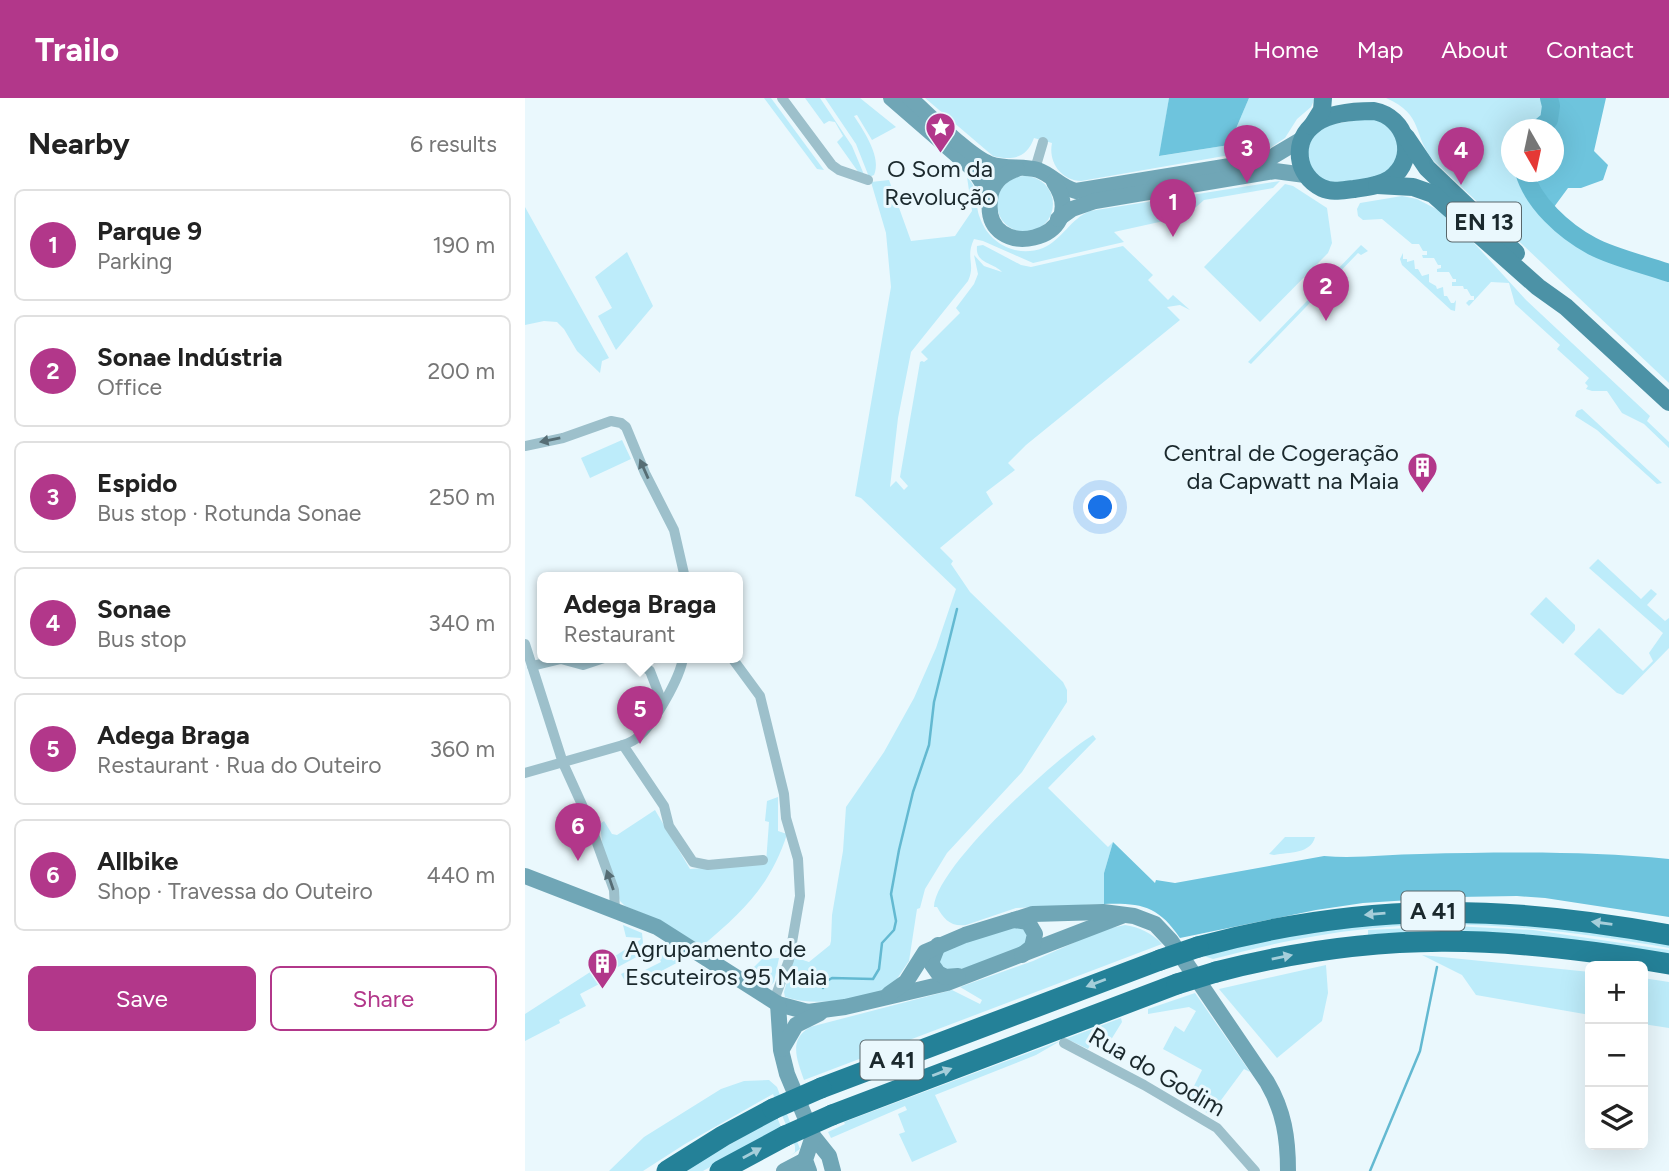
<!DOCTYPE html>
<meta charset="utf-8">
<style>
body{margin:0;font-family:Figtree,sans-serif;background:#f2f2f2;color:#222}
.controls{position:absolute;right:21px;bottom:21px;display:grid;overflow:hidden;border-radius:10px;box-shadow:0 7px 28px #0002}
.controls button{width:63px;height:63px;display:grid;place-items:center;padding:0;border:0;border-bottom:2px solid #e0e0e0;background:#fff;color:#222;font:35px sans-serif}
.compass{position:absolute;left:976px;top:21px;width:63px;height:63px;border-radius:50%;background:#fff;box-shadow:0 7px 28px #0002;rotate:171deg}
.you{position:absolute;left:576px;top:410px;width:24px;height:24px;margin:-18px;border:5px solid #fff;border-radius:50%;background:#1a73e8;box-shadow:0 0 0 10px #1a73e833}
.badge{display:grid;place-items:center;width:46px;height:46px;border-radius:50%;background:#b2378a;color:#fff;font-size:23px;font-weight:700}
.pin{position:absolute;translate:-50% -58px;filter:drop-shadow(0 2px 4px #0008)}
.pin::after{content:'';position:absolute;top:37px;width:24px;height:21px;background:inherit;clip-path:polygon(0 0,100% 0,50% 100%)}
.popup{position:absolute;left:12px;top:474px;width:206px;height:91px;box-sizing:border-box;display:grid;place-content:center;border-radius:10px;background:#fff;filter:drop-shadow(0 2px 5px #0005);font-size:23px;white-space:nowrap;color:#767676}
.popup b{font-size:26px;color:#222}
.popup::after{content:'';position:absolute;left:50%;top:100%;margin-left:-14px;border:14px solid transparent;border-top-color:#fff}
.list{margin:0;padding:0;list-style:none}
h2{display:flex;justify-content:space-between;align-items:center;height:91px;margin:0;padding:0 28px;font-size:30px}
h2 small{font-size:23px;font-weight:400;color:#767676}
.list li{display:grid;grid-template-columns:46px 1fr auto;gap:21px;align-items:center;box-sizing:border-box;height:112px;margin:0 14px 14px;padding:0 14px;border:2px solid #e0e0e0;border-radius:10px}
.list b{display:block;font-size:26px;white-space:nowrap}
.list p{margin:0;font-size:23px;white-space:nowrap;color:#767676}
.list em{font-size:23px;font-style:normal;color:#767676}
.actions{display:flex;gap:14px;padding:21px 28px}
.actions a{flex:1;padding:16px 0;border:2px solid #b2378a;border-radius:10px;text-align:center;font-size:24px;color:#b2378a}
.actions .main{background:#b2378a;color:#fff}
.icon{flex:none;width:38px;height:38px;fill:none;stroke:currentColor;stroke-width:2;stroke-linecap:round;stroke-linejoin:round}
.map{position:relative;flex:none;width:1144px;height:1073px;overflow:hidden}
header{display:flex;align-items:center;gap:42px;box-sizing:border-box;height:98px;padding:0 35px;background:#b2378a;color:#fff}
header strong{font-size:33px}
nav{display:flex;gap:38px;margin-inline-start:auto;font-size:24px}
main{display:flex}
aside{flex:1;background:#fff}
.map>svg:first-child{display:block}
.green{fill:#bdecfa}
.forest{fill:#6ec4dd}
.lines{fill:none;stroke-linecap:round;stroke-linejoin:round}
.stream{stroke:#63b9d1;stroke-width:2.5}
.river{stroke:#63b9d1;stroke-width:18}
.street{stroke:#9dc0cb;stroke-width:10}
.secondary{stroke:#70a6b6;stroke-width:16}
.primary{stroke:#4c92a6;stroke-width:18}
.highway{stroke:#248198;stroke-width:21}
.highway-bridge{stroke:#248198;stroke-width:21}
.oneway{fill:#566d74}
.oneway2{fill:#a5ceda}
.labels{text-anchor:middle;stroke-width:6;stroke-linejoin:round;paint-order:stroke}
.shield{fill:#eaf8fd;stroke:#59676b;stroke-width:2}
.shield-label{font-size:23px;font-weight:bold;fill:#1b292d}
.poi-label{font-size:24px;fill:#1b292d;stroke:#eaf8fd}
.street-label{font-size:24px;fill:#1b292d;stroke:#eaf8fd}
</style>
<header>
<strong>Trailo</strong>
<nav><a>Home</a><a>Map</a><a>About</a><a>Contact</a></nav>
</header>
<main>
<aside>
<h2>Nearby<small>6 results</small></h2>
<ul class="list">
<li><span class="badge">1</span><div><b>Parque 9</b><p>Parking</p></div><em>190 m</em></li>
<li><span class="badge">2</span><div><b>Sonae Indústria</b><p>Office</p></div><em>200 m</em></li>
<li><span class="badge">3</span><div><b>Espido</b><p>Bus stop · Rotunda Sonae</p></div><em>250 m</em></li>
<li><span class="badge">4</span><div><b>Sonae</b><p>Bus stop</p></div><em>340 m</em></li>
<li><span class="badge">5</span><div><b>Adega Braga</b><p>Restaurant · Rua do Outeiro</p></div><em>360 m</em></li>
<li><span class="badge">6</span><div><b>Allbike</b><p>Shop · Travessa do Outeiro</p></div><em>440 m</em></li>
</ul>
<div class="actions"><a class="main">Save</a><a>Share</a></div>
</aside>
<div class="map">
<svg width="1144" height="1073" viewBox="0 0 1144 1073">
<rect width="100%" height="100%" fill="#eaf8fd"/>
<g class="green">
<path d="M239 0H246L299 72 292 71Z"/>
<path d="M280 0H295L327 48 340 79 334 75 312 44 318 38 310 24 304 23 299 26Z"/>
<path d="M300 0H335L371 29 347 42 332 17 329 18C339 33 357 60 349 77L344 79 331 46Z"/>
<path d="M400 0H644L635 58 704 47 724 0H790L786 9 772 21 760 40 745 50 556 83C536 82 523 64 527 45L509 40C502 60 487 63 468 58Z"/>
<path d="M861 0H1019L1021 22 1008 31 986 32V74H996L1005 101 1070 155 1144 181V285L909 63C887 38 900 17 861 0Z"/>
<path d="M844 20H850L866 29 875 51 868 69 854 79 805 86 790 78 781 58 788 37 804 27Z"/>
<circle cx="500" cy="106" r="28"/>
<path d="M442 79C455 92 449 105 455 120 464 146 492 160 518 150 538 141 545 121 565 113L755 83 748 90 679 102 670 110 648 121 589 134 599 144 508 165 458 143 449 141C440 160 451 166 443 183L386 254 373 320 365 389 371 383 379 392 383 388 375 379 395 264 397 263 399 264 403 261 396 254 435 215 431 210 449 186 453 176 449 157 459 168 477 174C468 164 450 166 452 148L458 147 496 167 506 169 598 148 628 177 623 182 643 202 648 197 665 212 655 207 642 209 655 222 501 347 483 365 490 372 461 394 468 406 415 450 428 463 426 466 445 494 538 584 542 592V604L497 674 422 755 400 791 395 810 392 811 384 863 365 891C331 900 295 910 260 899L259 894 269 859 284 864 305 847 306 843 307 817 318 753 321 709 359 654 389 600 411 550 431 491 336 400 330 398 366 189 361 135 346 84 364 82 386 143 430 138 447 113Z"/>
<path d="M760 86 768 88 802 110 807 145 803 155 735 224 679 169Z"/>
<path d="M877 98 892 101 915 113 949 145 1001 202 1125 318 1122 323 1144 344V350L1119 326 1097 315 1082 293H1067L1061 291 1063 288 1060 285 1064 280 1032 251 1035 247 990 206 984 185 966 184 944 208 941 205 944 202H949V198H946L942 191H939L938 188H927V184H931V181H928L924 174H912V171L916 170V167H913L909 160H898L897 157H902V153H898L894 146H887L857 121 838 122 833 118 832 111 835 105Z"/>
<path d="M0 109 84 260 77 263 75 275 52 253 39 231 32 224 19 223 0 227Z"/>
<path d="M836 147 843 153 836 157 833 155 726 266 723 264Z"/>
<path d="M102 154 128 208 91 252 73 218 87 210 70 179Z"/>
<path d="M878 155V161H882V164L889 162 890 171H893L897 178 904 176V184L911 188 912 191 918 189 919 198H922L926 205H929L931 202 930 213 926 212 877 167 875 161Z"/>
<path d="M1057 311 1137 385 1132 386 1072 332 1050 318 1052 313Z"/>
<path d="M97 342 106 361 65 380 56 360Z"/>
<path d="M1073 461 1116 501 1126 491 1132 496 1122 507 1140 523 1144 520V550L1098 597 1092 595 1049 556 1074 530 1118 573 1128 563 1124 555 1138 535 1064 470Z"/>
<path d="M1021 499 1050 527V532L1038 546 1005 516Z"/>
<path d="M568 637 571 641 523 690 583 749 588 744 579 775V806L491 810 441 827C425 829 419 821 412 809H409C410 769 533 658 568 637Z"/>
<path d="M253 699V733L262 736C246 787 217 815 177 848L131 821 100 808 95 803 78 753 75 726 79 723 87 736 92 737 130 712 165 771 241 765 244 724 240 723 242 703Z"/>
<path d="M760 739H790C786 756 764 754 749 757L744 756Z"/>
<path d="M888 823 1002 825 1144 846V850C1044 833 943 819 841 831 784 837 739 848 688 861L679 858C747 837 818 830 888 823Z"/>
<path d="M493 826 502 832 503 846 433 875 422 874 414 864 417 853Z"/>
<path d="M98 827 117 835 119 855 80 876V883L55 896 61 908 34 922 35 925 0 943V916L115 842 116 840 101 839Z"/>
<path d="M600 827C614 829 627 835 637 846L279 982C272 961 263 942 285 929L427 892 455 906 457 902 435 889 508 863 577 832Z"/>
<path d="M929 828 1008 832 1144 852V857C1044 841 945 826 843 837V832Z"/>
<path d="M146 851 152 854 145 858 148 863 161 856 165 858 104 890 96 876 102 873 106 879 136 864 133 857Z"/>
<path d="M897 857 1065 874V917L951 897 937 877Z"/>
<path d="M254 860 249 884 246 887 241 888 233 881 232 882 222 876 237 861Z"/>
<path d="M801 867 803 895 797 923 752 960 694 891Z"/>
<path d="M1118 880 1144 884V930L1118 926Z"/>
<path d="M670 895 725 974 719 971 685 1017 662 1002 677 972 638 951 650 928 659 934 671 913 664 909 623 916V911Z"/>
<path d="M596 920 597 924 584 945 570 938 563 951 546 943 537 942 511 957 410 997 432 1044 387 1064 374 1036 380 1034 373 1016 382 1012 380 1008 306 1040 303 1034 320 1026 319 1024Z"/>
<path d="M244 982 252 989 275 1051 265 1058 270 1054V1048L248 996 160 1046 118 1073H84L119 1039 196 991 219 983Z"/>
<path d="M252 1019 256 1029 178 1073H159Z"/>
</g>
<g class="forest">
<path d="M644 0H724L704 47 634 58Z"/>
<path d="M1028 0H1081L1069 53 1083 67 1078 82 1056 90H1043L1029 109C1016 97 1010 91 1014 74H1028V32L1023 31 1032 8Z"/>
<path d="M588 744 630 785 631 782 650 785 799 758C832 761 863 756 896 756 979 754 1062 753 1144 761V819L1020 800 992 798 932 799 838 805 791 812 655 840C633 808 617 805 579 806V775Z"/>
</g>
<g class="lines">
<g class="stream">
<path d="M298 890 302 883 307 880 348 881 354 871 357 845 369 832 371 823 366 796 374 752 388 694 404 647 409 604 432 511"/>
<path d="M845 1073 895 953 912 869"/>
</g>
<g class="river">
<path d="M1012 32 1024 22 1026 8 1024 0"/>
<path d="M999 74C1008 105 1039 133 1067 148 1087 159 1121 167 1144 175"/>
</g>
<g class="street">
<path d="M257 0 307 67 314 72 343 82"/>
<path d="M510 71 518 44"/>
<path d="M0 348 38 340 86 323 96 325 101 329 120 375 149 432 160 480"/>
<path d="M0 546 38 665 63 720 89 792 90 812"/>
<path d="M109 560 125 573 137 604"/>
<path d="M207 560 235 598 259 696 261 720 273 761 275 798 264 862 251 897 253 906"/>
<path d="M7 568 36 561 58 567 79 560"/>
<path d="M98 647 139 708 144 728 168 764 183 767 238 762"/>
<path d="M0 675 98 647C104 645 109 643 113 639 129 626 155 580 158 560"/>
<path d="M539 945 619 987 692 1030 730 1073"/>
</g>
<g class="secondary">
<path d="M366 0 449 72 465 97"/>
<path d="M385 0C403 16 445 59 465 66 482 72 498 67 513 72 527 77 535 89 551 93L742 62 777 41"/>
<path d="M492 71C477 76 466 86 465 102 457 167 569 143 529 84"/>
<path d="M533 121 547 111 570 103 750 73 780 77"/>
<path d="M0 778 132 829 253 906 283 914 320 909 422 885 599 817"/>
<path d="M489 822 503 824 510 836 507 849 497 857"/>
<path d="M413 847 406 865 413 875 420 879 433 878"/>
<path d="M364 896 381 884 400 854 440 837 508 816 578 814 609 818 630 826 646 843 742 984C759 1013 763 1040 763 1073"/>
<path d="M253 906 256 952 262 976 288 1038 304 1058 308 1073"/>
<path d="M257 951 271 927 295 915"/>
<path d="M259 1073 280 1062"/>
<path d="M284 1073 280 1062 288 1038"/>
</g>
<g class="primary">
<path d="M849 13C881 19 894 60 865 81 854 88 841 89 829 91 818 92 808 95 797 90 771 78 766 42 791 25 805 15 832 13 849 13Z"/>
<path d="M787 28 797 12 798 0"/>
<path d="M881 39 902 70 991 155"/>
<path d="M852 87 888 89 908 96 1013 189 1041 209 1144 304"/>
</g>
<g class="highway">
<path d="M673 849C838 804 977 806 1144 837"/>
<path d="M691 874C853 832 980 837 1144 866"/>
<path d="M296 990 635 862"/>
<path d="M307 1017 652 886"/>
<path d="M142 1073 198 1038 248 1011"/>
<path d="M195 1073 260 1038"/>
</g>
<g class="highway-bridge">
<path d="M635 862 673 849"/>
<path d="M652 886 691 874"/>
<path d="M248 1011 296 990"/>
<path d="M260 1038 307 1017"/>
</g>
</g>
<defs><path id="oneway-solid" d="M-6-.8H1V-3.2L6.5 0L1 3.2V.8H-6Z" transform="scale(1.75)"/></defs>
<g class="oneway">
<use href="#oneway-solid" transform="translate(25 342) rotate(169)"/>
<use href="#oneway-solid" transform="translate(119 371) rotate(-114)"/>
<use href="#oneway-solid" transform="translate(85 782) rotate(-109)"/>
</g>
<g class="oneway2">
<use href="#oneway-solid" transform="translate(850 816) rotate(175)"/>
<use href="#oneway-solid" transform="translate(1077 825) rotate(-172)"/>
<use href="#oneway-solid" transform="translate(757 859) rotate(-11)"/>
<use href="#oneway-solid" transform="translate(571 885) rotate(159)"/>
<use href="#oneway-solid" transform="translate(417 974) rotate(-21)"/>
<use href="#oneway-solid" transform="translate(227 1055) rotate(-29)"/>
</g>
<defs>
<symbol id="sight-pin" viewBox="-11 -11 22 30"><path d="M0 17L-7.5 6A9.5 9.5 0 1 1 7.5 6Z" fill="#b2378a" stroke="#eaf8fd"/><path d="M0-6L1.8-2.2L6-1.7L2.9 1.2L3.7 5.4L0 3.3L-3.7 5.4L-2.9 1.2L-6-1.7L-1.8-2.2Z" fill="#fff"/></symbol>
<symbol id="building-pin" viewBox="-11 -11 22 30"><path d="M0 17L-7.5 6A9.5 9.5 0 1 1 7.5 6Z" fill="#b2378a" stroke="#eaf8fd"/><path d="M-4-6H4V6H1V3H-1V6H-4ZM-2.5-4.3h1.7v1.8h-1.7ZM.8-4.3h1.7v1.8H.8ZM-2.5-1h1.7V.8h-1.7ZM.8-1h1.7V.8H.8Z" fill="#fff"/></symbol>
</defs>
<g fill-rule="evenodd">
<use href="#sight-pin" x="398" y="12" width="35" height="47"/>
<use href="#building-pin" x="880" y="352" width="35" height="47"/>
<use href="#building-pin" x="60" y="848" width="35" height="47"/>
</g>
<g class="labels">
<g class="shield">
<rect x="922" y="104.5" width="74" height="39" rx="5"/>
<rect x="876.5" y="793.5" width="63" height="39" rx="5"/>
<rect x="335.5" y="942.5" width="63" height="39" rx="5"/>
</g>
<g class="shield-label">
<text x="959" y="132">EN 13</text>
<text x="908" y="821">A 41</text>
<text x="367" y="970">A 41</text>
</g>
<g class="poi-label">
<text x="415" y="79">O Som da<tspan x="415" dy="28">Revolução</tspan></text>
<text x="874" y="363" text-anchor="end">Central de Cogeração<tspan x="874" dy="28">da Capwatt na Maia</tspan></text>
<text x="100" y="859" text-anchor="start">Agrupamento de<tspan x="100" dy="28">Escuteiros 95 Maia</tspan></text>
</g>
<g class="street-label">
<text transform="translate(632 974) rotate(30)" y="8">Rua do Godim</text>
</g>
</g>
</svg>
<div class="controls">
<button>+</button>
<button>−</button>
<button><svg class="icon" aria-label="layers" viewBox="0 0 24 24"><path d="M12 4l9 5-9 5-9-5zM3 14l9 5 9-5"/></svg></button>
</div>
<svg class="compass" viewBox="-18 -18 36 36"><path d="M0-13l5 13h-10z" fill="#e53935"/><path d="M0 13l5-13h-10z" fill="#767676"/></svg>
<div class="you"></div>
<div class="pin badge" style="left:648px;top:139px">1</div>
<div class="pin badge" style="left:801px;top:223px">2</div>
<div class="pin badge" style="left:722px;top:85px">3</div>
<div class="pin badge" style="left:936px;top:87px">4</div>
<div class="pin badge" style="left:115px;top:646px">5</div>
<div class="popup"><b>Adega Braga</b>Restaurant</div>
<div class="pin badge" style="left:53px;top:763px">6</div>
</div>
</main>
